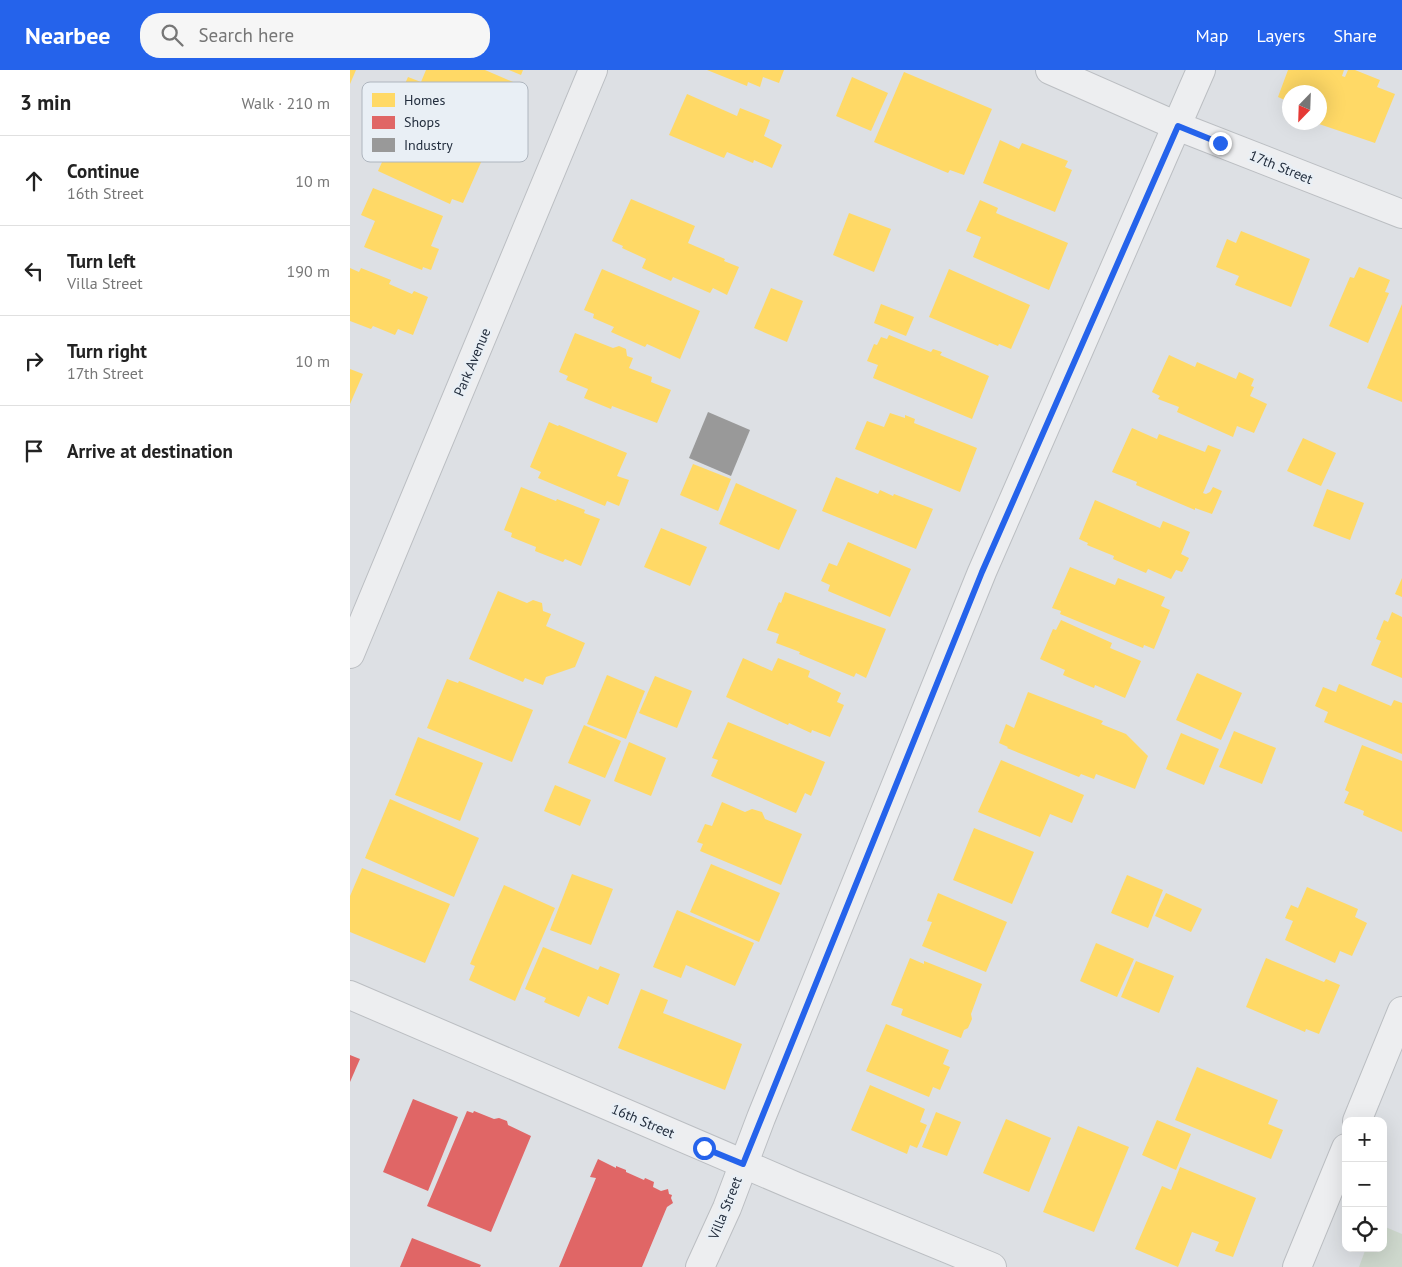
<!DOCTYPE html>
<meta charset="utf-8">
<style>
body{margin:0;font-family:"PT Sans",sans-serif;background:#f6f6f6;color:#222}
.controls{position:absolute;right:15px;bottom:15px;display:grid;overflow:hidden;border-radius:10px;box-shadow:0 5px 20px #0002}
.controls button{width:45px;height:45px;display:grid;place-items:center;padding:0;border:0;border-bottom:1px solid #e0e0e0;background:#fff;color:#222;font:25px sans-serif}
.compass{position:absolute;left:932px;top:15px;width:45px;height:45px;border-radius:50%;background:#fff;box-shadow:0 5px 20px #0002;rotate:203deg}
.stop{position:absolute;width:15px;height:15px;margin:-11px;border:4px solid #2563eb;border-radius:50%;background:#fff}
.stop.end{background:#2563eb;border-color:#fff;box-shadow:0 1px 5px #0008}
.list{margin:0;padding:0;list-style:none}
h2{display:flex;justify-content:space-between;align-items:center;height:65px;margin:0;padding:0 20px;font-size:21px}
h2 small{font-size:16px;font-weight:400;color:#767676}
.list li{display:grid;grid-template-columns:32px 1fr auto;gap:15px;align-items:center;box-sizing:border-box;height:90px;padding:0 20px;border-top:1px solid #e0e0e0}
.list b{display:block;font-size:19px;white-space:nowrap}
.list p{margin:0;font-size:16px;white-space:nowrap;color:#767676}
.list em{font-size:16px;font-style:normal;color:#767676}
.icon{flex:none;width:28px;height:28px;fill:none;stroke:currentColor;stroke-width:2;stroke-linecap:round;stroke-linejoin:round}
.map{position:relative;flex:none;width:1052px;height:1197px;overflow:hidden}
header{display:flex;align-items:center;gap:30px;box-sizing:border-box;height:70px;padding:0 25px;background:#2563eb;color:#fff}
header strong{font-size:24px}
nav{display:flex;gap:28px;margin-inline-start:auto;font-size:18px}
.search{width:350px;height:45px;background:#f6f6f6;display:flex;align-items:center;gap:12px;box-sizing:border-box;padding:0 18px;border-radius:20px;color:#767676;font-size:19px}
main{display:flex}
aside{flex:1;background:#fff}
.map>svg:first-child{display:block}
.grass{fill:#ced8cd}
.homes{fill:#ffd966}
.shops{fill:#e06666}
.industry{fill:#999}
.lines{fill:none;stroke-linecap:round;stroke-linejoin:round}
.minor-casing{stroke:#bbbec2;stroke-width:30}
.tertiary-casing{stroke:#bbbec2;stroke-width:30}
.minor{stroke:#edeef0;stroke-width:28}
.tertiary{stroke:#edeef0;stroke-width:28}
.route{stroke:#2563eb;stroke-width:6}
.labels{text-anchor:middle;stroke-width:5;stroke-linejoin:round;paint-order:stroke}
.street-label{font-size:14px;fill:#232e3e;stroke:#e9eff5}
.key{fill:#e9eff5;stroke:#aeb5be;stroke-width:1}
.key-label{font-size:14px;fill:#232e3e}
</style>
<header>
<strong>Nearbee</strong>
<div class="search"><svg class="icon" aria-label="search" viewBox="0 0 24 24"><circle cx="10" cy="10" r="6"/><path d="M15 15l6 6"/></svg>Search here</div>
<nav><a>Map</a><a>Layers</a><a>Share</a></nav>
</header>
<main>
<aside>
<h2>3 min<small>Walk · 210 m</small></h2>
<ul class="list">
<li><svg class="icon" aria-label="ahead" viewBox="0 0 24 24"><path d="M12 20V5M6 11l6-6 6 6"/></svg><div><b>Continue</b><p>16th Street</p></div><em>10 m</em></li>
<li><svg class="icon" aria-label="left" viewBox="0 0 24 24"><path d="M17 20v-9H6M10 6l-5 5 5 5"/></svg><div><b>Turn left</b><p>Villa Street</p></div><em>190 m</em></li>
<li><svg class="icon" aria-label="right" viewBox="0 0 24 24"><path d="M7 20v-9h11M14 6l5 5-5 5"/></svg><div><b>Turn right</b><p>17th Street</p></div><em>10 m</em></li>
<li><svg class="icon" aria-label="arrive" viewBox="0 0 24 24"><path d="M6 21V4h12l-3 4 3 4H6"/></svg><div><b>Arrive at destination</b></div></li>
</ul>
</aside>
<div class="map">
<svg width="1052" height="1197" viewBox="0 0 1052 1197">
<rect width="100%" height="100%" fill="#dde0e4"/>
<path class="grass" d="M1033 1156 1052 1164V1197H1009L1016 1178H1033Z"/>
<g class="homes">
<path d="M0 0H6L0 14Z"/>
<path d="M76 0H135L170 15 147 70 133 64 132 68 60 38 62 33 49 27 58 7 71 12Z"/>
<path d="M159 0H173L171 5Z"/>
<path d="M357 0H434L429 13 413 7 410 17 398 12 397 16Z"/>
<path d="M938 0H994L992 6 995 7 998 0H1005L1030 10 1027 17 1045 24 1025 73 969 54V22H939V32L928 27Z"/>
<path d="M554 2 642 39 614 105 600 100 598 103 524 72Z"/>
<path d="M502 7 538 23 521 61 486 46Z"/>
<path d="M337 24 387 46 390 38 420 50 414 66 432 75 422 98 404 90 403 93 377 82 374 88 319 65Z"/>
<path d="M52 48 69 56 72 50 98 62 96 65 113 73 114 71 136 81 113 133 102 129 100 134 28 101Z"/>
<path d="M650 70 669 79 672 73 718 91 715 97 722 100 705 142 633 113Z"/>
<path d="M23 118 93 146 81 176 89 179 81 200 73 197 72 200 14 177 25 151 11 145Z"/>
<path d="M281 129 345 156 338 173 375 189 374 191 389 197 377 225 363 218 360 223 323 207 321 211 292 198 296 189 272 178 273 176 262 171Z"/>
<path d="M630 130 648 138 646 143 718 173 699 220 623 187 631 167 616 161Z"/>
<path d="M499 143 541 159 524 202 483 185Z"/>
<path d="M891 161 960 189 941 237 885 215 889 206 866 197 877 169 886 173Z"/>
<path d="M1009 197 1040 210 1035 222 1039 223 1018 273 979 256 1000 207 1004 208Z"/>
<path d="M0 198 9 202 11 198 41 210 39 214 62 224 64 221 78 227 63 265 48 259 45 265 23 256 21 259 0 251Z"/>
<path d="M252 199 350 241 330 289 297 274 295 277 261 262 264 257 243 248 244 244 234 240Z"/>
<path d="M599 199 680 235 661 279 649 274 648 276 579 247Z"/>
<path d="M421 218 453 231 437 272 404 258Z"/>
<path d="M531 234 564 247 556 266 524 253Z"/>
<path d="M1052 234V332L1017 318Z"/>
<path d="M225 263 263 278 269 276 276 279 277 286 283 288 279 298 302 307 301 312 321 320 307 353 262 336 261 339 234 328 238 319 216 310 218 306 209 302Z"/>
<path d="M539 265 581 282 583 279 592 282 590 285 639 306 622 349 523 308 528 295 517 291 524 274 527 275 531 267 537 269Z"/>
<path d="M819 285 845 297 847 292 886 309 889 302 904 309 901 316 904 317 900 326 917 334 904 363 887 356 883 367 827 342 829 337 808 329 810 326 802 322Z"/>
<path d="M0 299 13 304 0 334Z"/>
<path d="M540 343 555 348V345L565 349 564 353 627 378 610 422 505 379 517 351 534 357Z"/>
<path d="M199 352 208 356 209 355 277 383 267 406 279 410 269 436 257 431 255 436 188 408 191 402 180 397Z"/>
<path d="M782 358 807 369 809 364 855 382 858 375 871 380 853 423 856 424 860 422 863 417 872 421 862 444 845 438V440L786 415 787 412 762 402Z"/>
<path d="M953 368 986 383 971 416 937 401Z"/>
<path d="M343 394 381 409 368 441 330 425Z"/>
<path d="M486 407 528 424 530 420 543 426 544 424 583 439 566 479 472 441Z"/>
<path d="M386 413 447 440 429 480 369 454Z"/>
<path d="M171 417 206 431 207 429 235 440 234 443 250 449 231 496 215 489 213 492 185 481 186 477 161 467 162 463 154 460Z"/>
<path d="M977 419 1014 433 1000 470 963 456Z"/>
<path d="M745 430 810 458 813 451 840 462 831 484 839 488 832 502 826 500 821 509 798 499 796 503 763 489 764 486 737 475 738 473 729 469Z"/>
<path d="M311 458 357 477 340 516 294 497Z"/>
<path d="M498 472 561 499 540 547 478 521 480 515 471 511 479 493 487 496Z"/>
<path d="M720 497 765 515 768 508 815 527 811 536 820 540 804 579 794 575 793 578 710 544 711 541 702 538Z"/>
<path d="M1052 508V527L1045 524Z"/>
<path d="M148 521 177 533 183 530 192 533 193 541 201 544 196 556 235 573 225 597 196 607 193 615 175 608 173 612 119 589Z"/>
<path d="M435 522 536 559 516 608 506 603 504 607 449 584 450 582 426 573 429 564 417 560 429 532 431 533Z"/>
<path d="M1042 542 1052 547V608L1021 595 1031 571 1026 569 1034 550 1038 552Z"/>
<path d="M711 550 762 573 760 578 791 591 775 628 745 615 744 618 713 605 715 600 690 589 703 559 706 560Z"/>
<path d="M393 588 422 601 428 588 460 601 458 607 491 623 487 632 494 635 480 667 462 660 461 663 439 653 438 655 376 627Z"/>
<path d="M847 603 892 623 871 670 826 650Z"/>
<path d="M257 605 295 621 276 669 237 654Z"/>
<path d="M305 606 342 621 327 658 289 643Z"/>
<path d="M97 609 108 613 109 611 183 640 162 692 77 658Z"/>
<path d="M989 614 1041 636 1044 630 1052 633V684L974 652 978 642 965 636 973 617 986 622Z"/>
<path d="M678 622 753 651 751 654 776 664 798 686 785 719 746 704 744 709 731 704 729 707 657 678 658 677 649 673 656 654 664 658Z"/>
<path d="M378 652 475 692 461 726 455 723 446 743 361 706 368 690 362 688Z"/>
<path d="M234 655 271 671 255 708 218 693Z"/>
<path d="M884 661 926 678 912 714 869 697Z"/>
<path d="M831 663 869 679 854 715 816 699Z"/>
<path d="M68 667 133 693 110 751 45 725Z"/>
<path d="M279 672 316 688 301 726 264 711Z"/>
<path d="M1012 675 1052 691V762L1013 745 1014 741 994 733 999 722 995 720Z"/>
<path d="M651 690 734 725 722 753 700 744 690 767 628 742Z"/>
<path d="M205 715 241 730 230 756 194 741Z"/>
<path d="M40 729 129 768 104 827 15 788Z"/>
<path d="M372 732 395 742 402 739 412 742 415 749 452 764 431 815 350 781 353 774 347 772 355 754 362 756Z"/>
<path d="M624 758 684 782 662 834 603 810Z"/>
<path d="M361 794 430 823 409 872 340 842Z"/>
<path d="M12 798 100 834 75 893 0 862V826Z"/>
<path d="M222 804 263 819 241 875 200 860Z"/>
<path d="M777 805 813 820 798 858 761 843Z"/>
<path d="M154 815 205 838 165 931 119 910 125 896 120 894Z"/>
<path d="M957 817 1008 839 1005 847 1017 853 1002 886 990 881 985 893 935 870 943 851 935 848 941 835 948 838Z"/>
<path d="M588 823 657 852 636 902 572 876 582 852 577 851Z"/>
<path d="M816 823 852 839 841 862 805 846Z"/>
<path d="M327 840 404 873 385 916 336 895 331 908 303 897Z"/>
<path d="M746 873 784 889 767 927 730 911Z"/>
<path d="M193 877 248 900 250 896 270 904 258 935 238 926 229 947 194 932 196 928 175 919Z"/>
<path d="M560 888 574 894V891L632 914 621 944 622 949 618 958 614 960 611 968 551 945 553 939 541 935Z"/>
<path d="M916 888 974 912 976 909 990 915 969 964 956 959 955 962 896 937Z"/>
<path d="M786 891 824 906 809 943 771 927Z"/>
<path d="M291 919 318 930 313 943 392 974 375 1020 268 978Z"/>
<path d="M536 954 599 980 593 994 600 997 590 1020 583 1017 579 1027 516 1001Z"/>
<path d="M847 997 928 1030 918 1054 933 1060 921 1089 825 1050Z"/>
<path d="M520 1015 575 1039 570 1052 577 1055 567 1078 560 1075 557 1084 501 1060Z"/>
<path d="M586 1042 611 1052 597 1086 572 1077Z"/>
<path d="M656 1049 701 1068 679 1122 633 1103Z"/>
<path d="M807 1050 841 1064 826 1100 792 1085Z"/>
<path d="M728 1056 779 1077 744 1162 693 1142Z"/>
<path d="M830 1097 906 1128 883 1187 865 1181 869 1172 842 1162 828 1197 785 1179 812 1116 821 1120Z"/>
</g>
<g class="shops">
<path d="M0 985 10 989 0 1012Z"/>
<path d="M63 1029 108 1047 78 1121 33 1102Z"/>
<path d="M117 1041 123 1043 124 1041 144 1049 149 1048 157 1051 158 1055 181 1066 141 1162 77 1136Z"/>
<path d="M248 1089 266 1098V1096L276 1100V1102L294 1110 295 1108 304 1112 303 1117 311 1121 318 1119 319 1124 322 1125 321 1128 323 1133 317 1137 292 1197H209L246 1108 240 1107Z"/>
<path d="M62 1168 131 1195 130 1197H50Z"/>
</g>
<path class="industry" d="M358 342 400 360 381 406 339 388Z"/>
<g class="lines">
<defs>
<g id="minor">
<path d="M700 0 827 56 1052 144"/>
<path d="M0 584 243 0"/>
<path d="M1007 1051 1052 941"/>
<path d="M350 1197 377 1138 411 1048 632 502 851 0"/>
<path d="M947 1197 996 1078"/>
</g>
<path id="tertiary" d="M0 925 445 1116 642 1197"/>
</defs>
<use href="#minor" class="minor-casing"/>
<use href="#tertiary" class="tertiary-casing"/>
<use href="#minor" class="minor"/>
<use href="#tertiary" class="tertiary"/>
</g>
<g class="lines">
<path class="route" d="M354 1078 393 1094 632 502 828 56 870 73"/>
</g>
<g class="labels">
<g class="street-label">
<text transform="translate(931 97) rotate(22)" y="5">17th Street</text>
<text transform="translate(122 292) rotate(-67)" y="5">Park Avenue</text>
<text transform="translate(293 1051) rotate(23)" y="5">16th Street</text>
<text transform="translate(375 1138) rotate(-68)" y="5">Villa Street</text>
</g>
</g>
<rect x="12" y="12" width="166" height="80" rx="8" class="key"/>
<rect x="22" y="23" width="23" height="14" fill="#ffd966"/>
<rect x="22" y="46" width="23" height="13" fill="#e06666"/>
<rect x="22" y="68" width="23" height="14" fill="#999"/>
<g class="key-label">
<text x="54" y="35">Homes</text>
<text x="54" y="57">Shops</text>
<text x="54" y="80">Industry</text>
</g>
</svg>
<div class="controls">
<button>+</button>
<button>−</button>
<button><svg class="icon" aria-label="locate" viewBox="0 0 24 24"><circle cx="12" cy="12" r="6"/><path d="M12 2v4M12 18v4M2 12h4M18 12h4"/></svg></button>
</div>
<svg class="compass" viewBox="-18 -18 36 36"><path d="M0-13l5 13h-10z" fill="#e53935"/><path d="M0 13l5-13h-10z" fill="#767676"/></svg>
<div class="stop" style="left:354px;top:1078px"></div>
<div class="stop end" style="left:870px;top:73px"></div>
</div>
</main>
